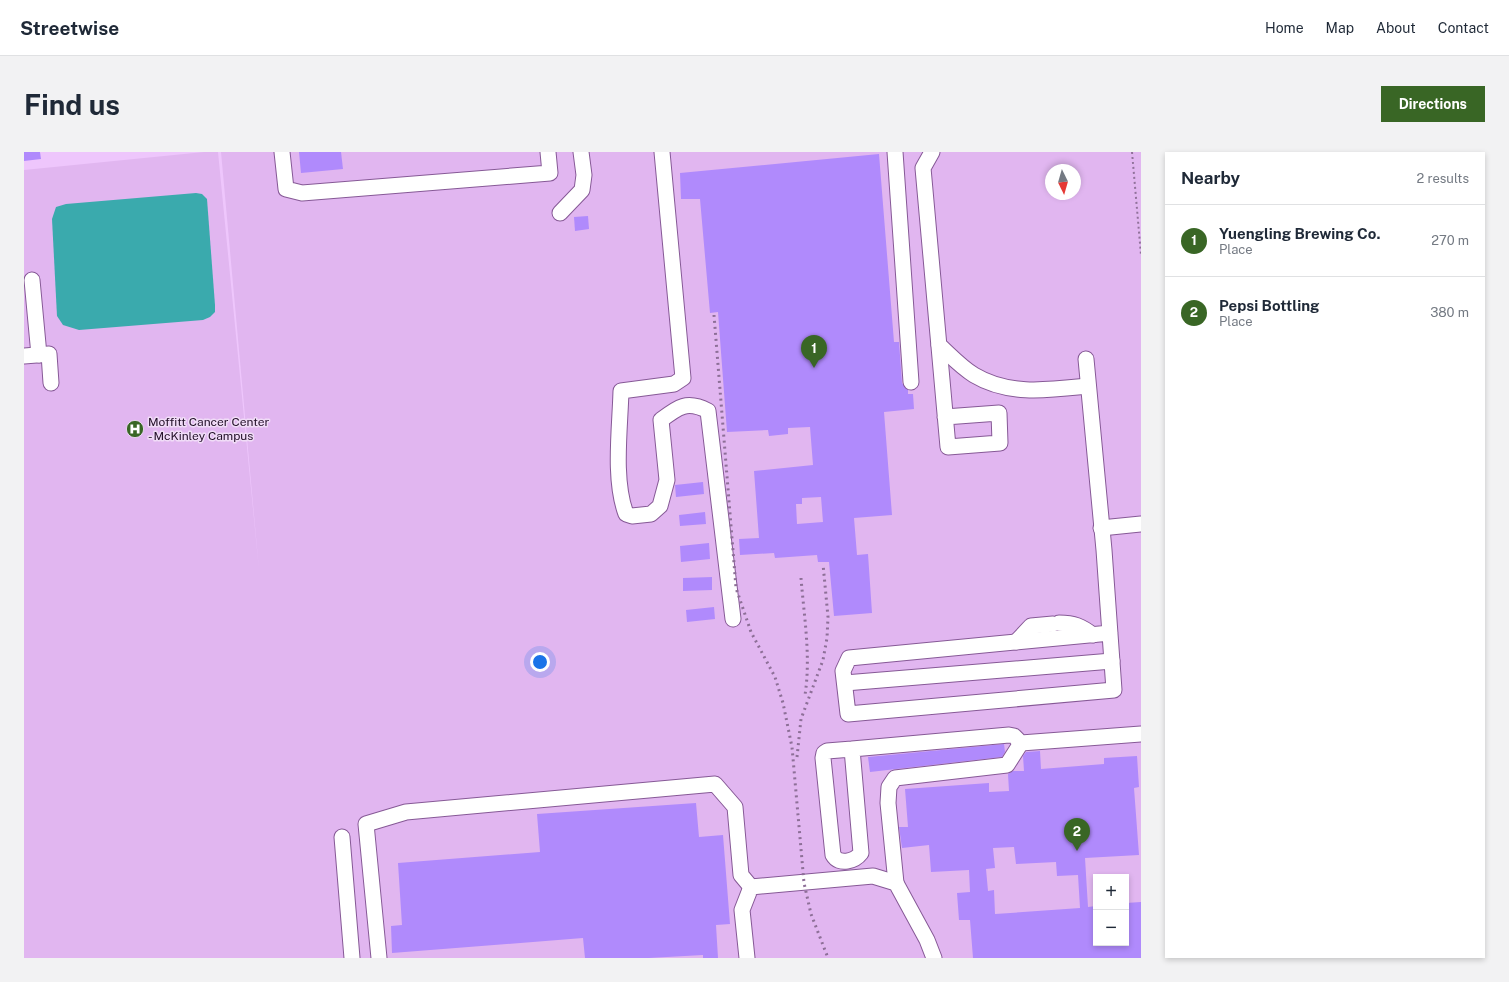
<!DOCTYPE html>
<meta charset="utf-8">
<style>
body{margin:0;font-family:"Public Sans",sans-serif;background:#f2f2f3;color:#1f2937}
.controls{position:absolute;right:12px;bottom:12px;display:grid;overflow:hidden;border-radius:0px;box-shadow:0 2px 6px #0003}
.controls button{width:36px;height:36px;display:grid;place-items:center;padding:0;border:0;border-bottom:1px solid #e0e1e3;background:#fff;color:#1f2937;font:20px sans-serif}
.compass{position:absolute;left:1021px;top:12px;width:36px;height:36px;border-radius:50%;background:#fff;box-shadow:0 2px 6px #0003;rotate:175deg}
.you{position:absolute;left:516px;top:510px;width:14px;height:14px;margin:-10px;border:3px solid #fff;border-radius:50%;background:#1a73e8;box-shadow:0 0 0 6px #1a73e833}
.badge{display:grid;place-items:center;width:26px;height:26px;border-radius:50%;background:#396625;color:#fff;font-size:13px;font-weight:700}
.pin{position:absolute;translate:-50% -33px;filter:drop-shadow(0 1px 2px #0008)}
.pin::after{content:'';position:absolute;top:21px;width:14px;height:12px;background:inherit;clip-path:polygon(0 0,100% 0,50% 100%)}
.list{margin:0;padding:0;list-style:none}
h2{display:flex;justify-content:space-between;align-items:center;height:52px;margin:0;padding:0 16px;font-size:17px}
h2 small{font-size:13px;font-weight:400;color:#747a83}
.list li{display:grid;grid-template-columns:26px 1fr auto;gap:12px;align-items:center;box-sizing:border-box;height:72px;padding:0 16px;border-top:1px solid #e0e1e3}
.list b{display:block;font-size:15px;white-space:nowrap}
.list p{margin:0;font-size:13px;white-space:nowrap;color:#747a83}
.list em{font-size:13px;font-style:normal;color:#747a83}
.map{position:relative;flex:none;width:1117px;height:806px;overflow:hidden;border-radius:0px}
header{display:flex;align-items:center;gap:24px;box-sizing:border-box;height:56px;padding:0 20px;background:#fff;border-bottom:1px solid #e0e1e3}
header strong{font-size:19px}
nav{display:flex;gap:22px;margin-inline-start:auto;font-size:14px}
.intro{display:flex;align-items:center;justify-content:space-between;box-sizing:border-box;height:96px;padding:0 24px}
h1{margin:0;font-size:28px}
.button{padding:10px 18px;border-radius:0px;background:#396625;color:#fff;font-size:14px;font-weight:700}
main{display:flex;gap:24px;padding:0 24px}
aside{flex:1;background:#fff;border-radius:0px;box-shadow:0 2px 6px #0003}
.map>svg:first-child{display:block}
.built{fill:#e1b6f0;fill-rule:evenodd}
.water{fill:#3aaaad}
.building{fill:#b08afc;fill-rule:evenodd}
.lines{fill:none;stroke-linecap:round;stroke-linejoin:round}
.minor-casing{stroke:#865996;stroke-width:17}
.path{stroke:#90729a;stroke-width:2;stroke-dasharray:2 3;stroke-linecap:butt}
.minor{stroke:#fff;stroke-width:15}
.rail{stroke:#8d6f97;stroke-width:3;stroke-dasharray:2 4;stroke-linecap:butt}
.labels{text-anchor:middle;stroke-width:3;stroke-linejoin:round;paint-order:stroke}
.poi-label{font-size:12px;fill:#210e27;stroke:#f0dcf7;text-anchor:start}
</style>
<header>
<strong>Streetwise</strong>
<nav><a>Home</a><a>Map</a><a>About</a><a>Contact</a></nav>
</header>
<div class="intro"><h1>Find us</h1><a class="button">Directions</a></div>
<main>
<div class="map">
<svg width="1117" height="806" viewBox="0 0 1117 806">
<rect width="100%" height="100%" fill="#eec6fc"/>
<path class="built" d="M180 0H194L235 418 197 0H1117V806H0V18ZM1027 18H1051V42H1027ZM1072 725H1102V791H1072Z"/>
<path class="water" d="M172 41 178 42 183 47 191 153V160L186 165 179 168 55 178 39 173 33 164 28 67 32 55 42 52Z"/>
<g class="building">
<path d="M0 0H16L17 7 0 9Z"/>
<path d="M275 0H317L319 17 277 21Z"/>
<path d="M855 2 870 190H875L878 231 884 238V242H889L890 257 860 260 868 363 830 366 833 403 844 402 848 461 810 464 805 410H794L793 403 751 406 750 401 716 403 715 387 735 386 730 319 789 313 786 275 764 276V282L745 284 744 278 703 280 694 160 686 161 676 47H657L656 21ZM797 345 799 370 773 372 772 352H778V346Z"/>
<path d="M564 64 565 77 551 79 550 65Z"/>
<path d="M679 330 680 342 652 345 651 333Z"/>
<path d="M681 360 682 372 656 374 655 363Z"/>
<path d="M685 391 686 407 657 410 656 394Z"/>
<path d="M688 425V438L659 439V426Z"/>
<path d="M690 455 691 467 663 470 662 458Z"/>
<path d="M980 592 981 600 978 605 846 620 844 605Z"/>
<path d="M1016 599 1017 617 1080 612V606L1113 604 1115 635 1110 636 1115 703 1061 706 1064 755 1072 754V791H1102V751L1117 750V806H949L946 768H935L933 741 946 740 945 718 907 720 905 693 878 696 875 675H884L881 637 965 631V640L985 639 984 622 989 619H1000L999 604 1002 600ZM990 695 992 712 1032 710 1033 724 1054 723 1056 756 971 762 970 738 964 739 962 717 971 716 969 696Z"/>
<path d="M672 651 675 685 699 683 706 772 692 773 694 806H679V803L625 806H561L559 786 368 801 367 774 378 773 374 711 516 700 513 662Z"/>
</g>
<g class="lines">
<defs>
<g id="minor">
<path d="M258 0 262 37 278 41 526 21 524 0"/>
<path d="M638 0 659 226 650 232 597 239C596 277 589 327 602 362L608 364 627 362 636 354 643 328 637 268C654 255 663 248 684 259L709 467"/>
<path d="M871 0 887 230"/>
<path d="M908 0 899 16 924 295 976 291 975 261 921 265"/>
<path d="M536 61 558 38 560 23 557 0"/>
<path d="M8 128 15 203"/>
<path d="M915 193C926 203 937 215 950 223 985 244 1025 238 1064 234"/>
<path d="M0 204 25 202 27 231"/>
<path d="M1062 207 1080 398 1090 538 824 562 819 519 825 506 1086 481"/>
<path d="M1077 376 1117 372"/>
<path d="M1035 471C1050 471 1057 474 1069 483"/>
<path d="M992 490 1007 474 1029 472"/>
<path d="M821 531 1088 509"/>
<path d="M828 597 837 701C831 709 815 714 809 703L799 606 800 601 803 599 828 597 985 583 990 584 997 591 1117 582"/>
<path d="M318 685 328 806"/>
<path d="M872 731 864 651 865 635 871 626 983 613 997 591"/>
<path d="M355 806 342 672 382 660 691 632 711 655 717 723 727 735"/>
<path d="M723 806 718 758 727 735 849 724 872 731 903 788 910 806"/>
</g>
</defs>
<use href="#minor" class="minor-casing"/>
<path class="path" d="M1108 0 1117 103"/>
<use href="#minor" class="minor"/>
<g class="rail">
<path d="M690 163 712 436 727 480 751 525 759 551 768 595 780 731 787 762 804 806"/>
<path d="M777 426C780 464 787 505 781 543"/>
<path d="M773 605 777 567 799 508 803 486 804 465 799 412"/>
</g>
</g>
<defs>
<symbol id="hospital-disc" viewBox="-11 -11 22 22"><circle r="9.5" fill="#396625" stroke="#f0dcf7"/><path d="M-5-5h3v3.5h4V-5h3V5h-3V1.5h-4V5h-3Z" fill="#fff"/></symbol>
</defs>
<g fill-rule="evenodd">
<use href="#hospital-disc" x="101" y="267" width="20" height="20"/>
</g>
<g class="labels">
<g class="poi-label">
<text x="124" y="274">Moffitt Cancer Center<tspan x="124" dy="14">- McKinley Campus</tspan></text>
</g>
</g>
</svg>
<div class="controls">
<button>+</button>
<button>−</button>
</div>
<svg class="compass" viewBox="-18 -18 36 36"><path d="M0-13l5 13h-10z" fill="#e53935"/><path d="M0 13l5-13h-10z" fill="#747a83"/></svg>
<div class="you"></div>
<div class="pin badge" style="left:790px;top:216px">1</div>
<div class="pin badge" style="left:1053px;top:699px">2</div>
</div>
<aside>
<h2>Nearby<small>2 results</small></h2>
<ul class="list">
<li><span class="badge">1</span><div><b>Yuengling Brewing Co.</b><p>Place</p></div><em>270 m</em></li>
<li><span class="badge">2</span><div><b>Pepsi Bottling</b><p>Place</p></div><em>380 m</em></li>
</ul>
</aside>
</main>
